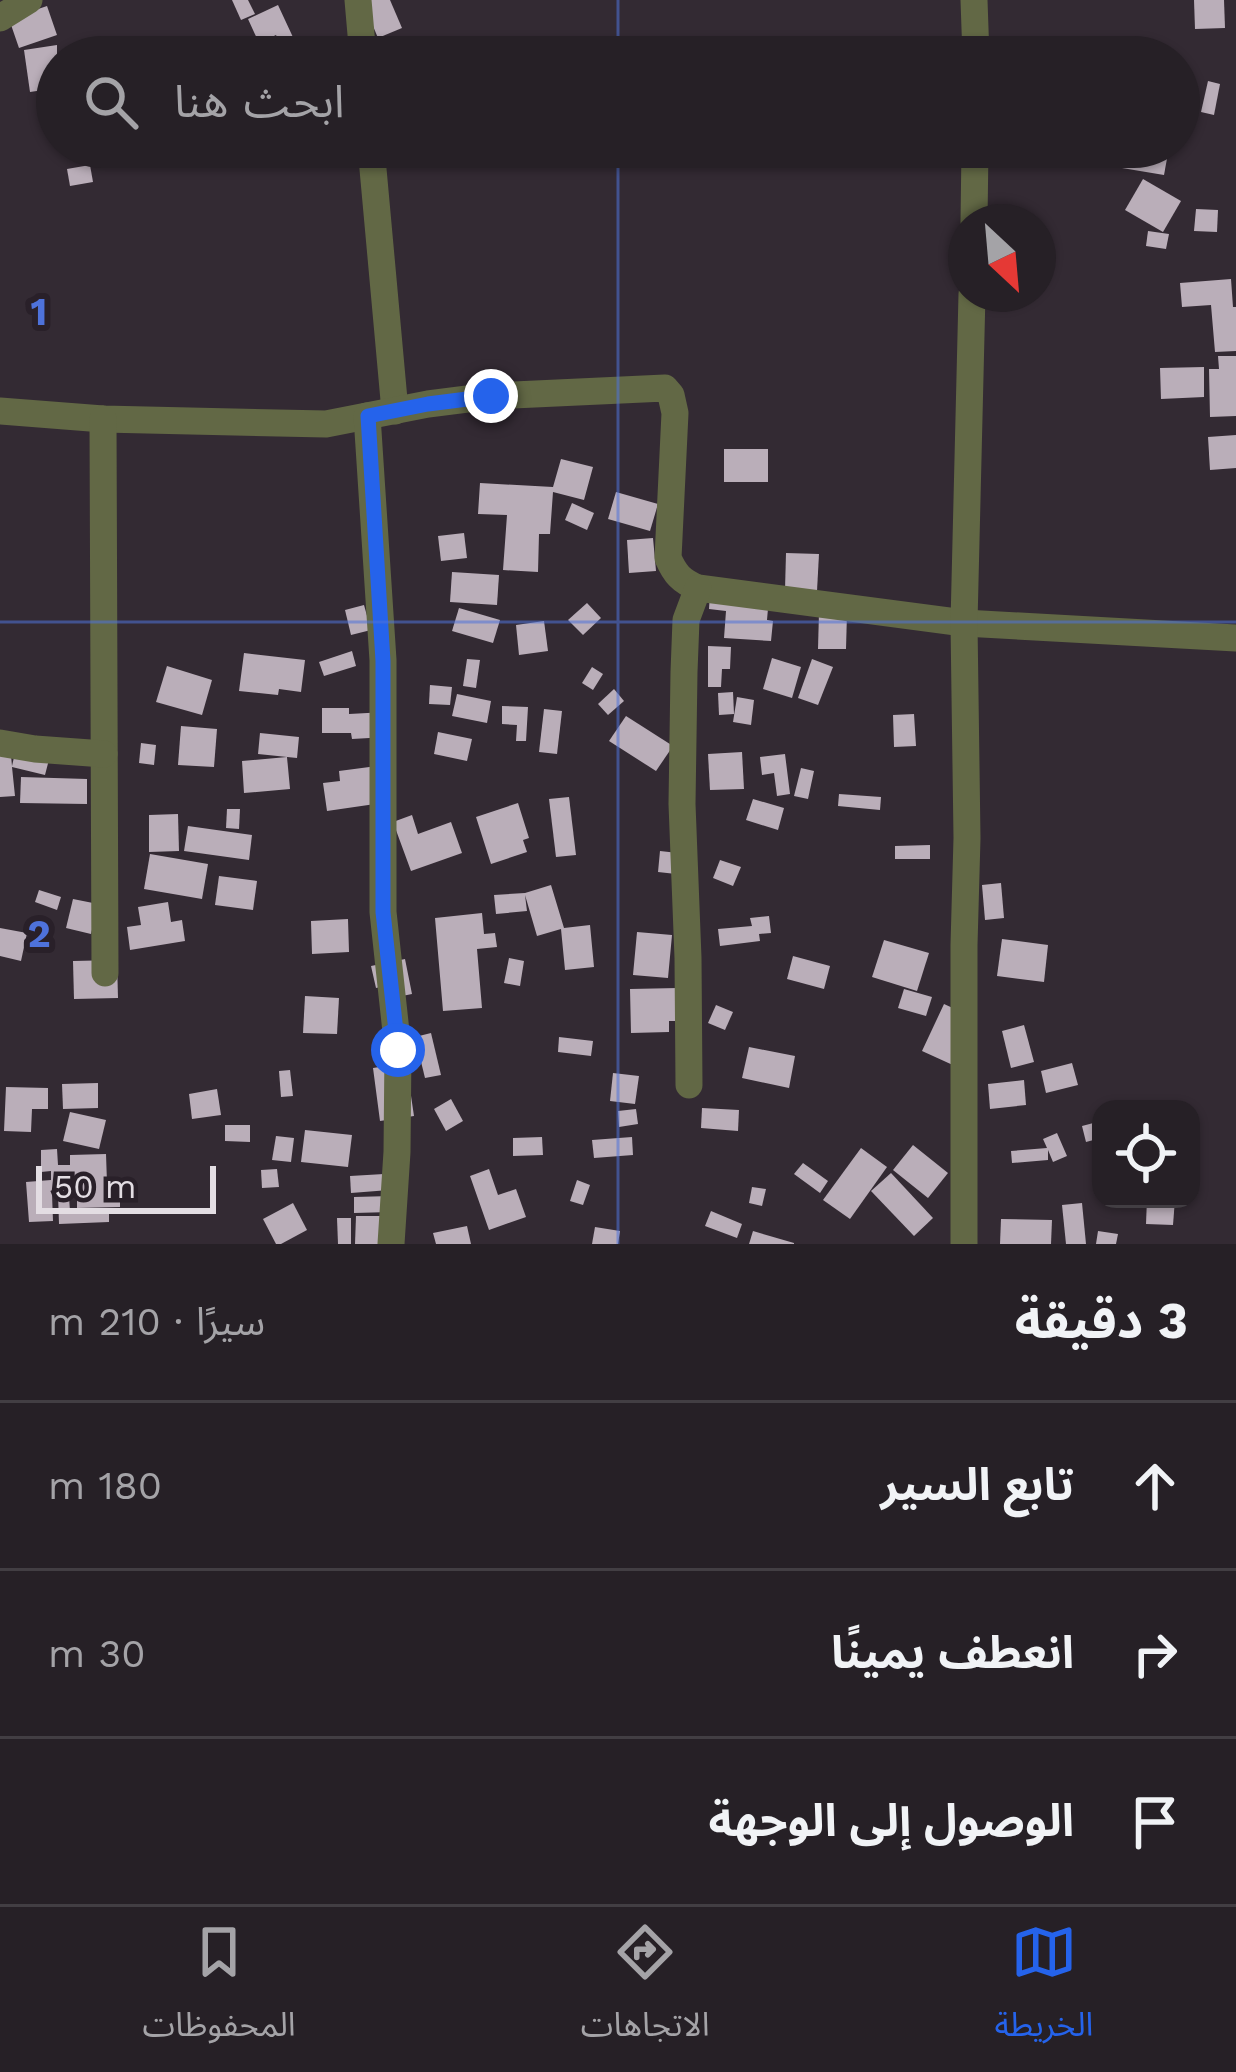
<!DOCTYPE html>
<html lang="ar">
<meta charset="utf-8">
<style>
body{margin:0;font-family:"Work Sans","Noto Sans Arabic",sans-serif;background:#2e282e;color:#f1f3f6;direction:rtl}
.controls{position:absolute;right:36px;bottom:36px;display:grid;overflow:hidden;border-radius:24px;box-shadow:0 3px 9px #0004}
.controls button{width:108px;height:108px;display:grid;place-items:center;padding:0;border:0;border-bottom:3px solid #423e43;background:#262026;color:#f1f3f6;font:60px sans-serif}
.compass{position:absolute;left:948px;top:204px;width:108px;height:108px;border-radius:50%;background:#262026;box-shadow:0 3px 9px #0004;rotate:154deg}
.scale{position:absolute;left:36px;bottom:30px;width:180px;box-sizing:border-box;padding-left:12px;border:6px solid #e3dde3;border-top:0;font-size:33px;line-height:42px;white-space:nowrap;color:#e3dde3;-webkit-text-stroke:9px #292029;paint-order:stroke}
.stop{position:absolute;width:36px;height:36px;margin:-27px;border:9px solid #2563eb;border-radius:50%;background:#fff}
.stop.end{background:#2563eb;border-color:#fff;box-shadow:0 3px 12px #0008}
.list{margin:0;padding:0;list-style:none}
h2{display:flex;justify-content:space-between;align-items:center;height:156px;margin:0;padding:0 48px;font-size:51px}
h2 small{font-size:39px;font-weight:400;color:#a4a3a7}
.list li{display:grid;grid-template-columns:78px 1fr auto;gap:36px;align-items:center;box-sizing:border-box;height:168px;padding:0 48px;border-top:3px solid #423e43}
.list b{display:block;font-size:45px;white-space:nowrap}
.list em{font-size:39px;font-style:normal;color:#a4a3a7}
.icon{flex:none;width:66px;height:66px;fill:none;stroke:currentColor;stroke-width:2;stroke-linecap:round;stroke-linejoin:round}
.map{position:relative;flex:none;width:1236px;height:1244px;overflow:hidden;direction:ltr}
.search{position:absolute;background:#262026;box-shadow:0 3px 9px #0004;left:36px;right:36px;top:36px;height:132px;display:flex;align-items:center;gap:30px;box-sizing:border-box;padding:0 42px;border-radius:66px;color:#a4a3a7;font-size:45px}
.sheet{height:660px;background:#262026}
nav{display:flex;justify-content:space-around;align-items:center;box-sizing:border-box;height:168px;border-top:3px solid #423e43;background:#262026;font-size:33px;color:#a4a3a7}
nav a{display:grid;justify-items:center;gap:6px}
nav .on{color:#2563eb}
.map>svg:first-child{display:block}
.building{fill:#baaeb9}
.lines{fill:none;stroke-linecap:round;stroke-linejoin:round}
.street{stroke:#626845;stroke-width:27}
.route{stroke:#2563eb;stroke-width:15}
.grid{fill:none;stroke:#4e72db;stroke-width:3;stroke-opacity:0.55}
.grid-label{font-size:39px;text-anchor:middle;font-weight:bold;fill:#4e72db;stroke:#292029;stroke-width:12;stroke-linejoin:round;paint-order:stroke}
</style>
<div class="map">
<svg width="1236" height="1244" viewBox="0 0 1236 1244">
<rect width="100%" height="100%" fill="#332a33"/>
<g class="building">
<path d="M232 0H248L255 14 241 20Z"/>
<path d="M362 0H390L402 28 378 38Z"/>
<path d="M1194 0H1224L1225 28 1195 29Z"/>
<path d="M278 5 298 48 286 54 287 57H252L281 45 276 35 259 43 248 19Z"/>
<path d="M47 6 57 35 19 48 9 19Z"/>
<path d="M100 44 103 57H68L67 51Z"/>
<path d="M57 45V88L30 92 24 50Z"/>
<path d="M1208 81 1220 84 1214 115 1201 112Z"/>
<path d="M1126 147 1168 153 1164 175 1122 168Z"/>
<path d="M90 165 93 182 70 186 67 169Z"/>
<path d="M1143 179 1181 201 1163 232 1125 210Z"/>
<path d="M1196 209 1218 210 1217 232 1194 231Z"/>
<path d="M1148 231 1169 234 1166 249 1146 246Z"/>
<path d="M1231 279 1233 307H1236V351L1215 352 1211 305 1182 307 1180 283Z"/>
<path d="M1218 356H1236V416L1210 417 1209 369H1219Z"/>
<path d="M1204 367V397L1161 399 1160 368Z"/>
<path d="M1236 435V468L1210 470 1208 437Z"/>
<rect x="724" y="449" width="44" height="33"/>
<path d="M561 459 593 467 584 500 553 492 550 534H539L538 572 503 570 507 515 478 514 480 483 553 487Z"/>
<path d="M616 492 658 504 650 531 608 519Z"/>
<path d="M572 503 594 513 587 530 565 520Z"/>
<path d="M464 533 467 558 441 561 438 536Z"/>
<path d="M653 538 656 571 629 573 627 540Z"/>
<path d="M786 553 819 554 817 591 785 590Z"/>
<path d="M452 572 499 575 497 605 450 602Z"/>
<path d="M710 593 769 597 767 620 773 621 771 641 724 638 726 611 709 609Z"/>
<path d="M587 603 601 618 583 635 568 620Z"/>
<path d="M364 605 371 630 351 635 345 610Z"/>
<path d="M459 608 500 620 493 643 452 631Z"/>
<path d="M819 612 847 613 846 649H818Z"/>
<path d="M544 621 548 651 519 655 516 625Z"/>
<path d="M708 646 731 647 730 669H722L721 687H708Z"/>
<path d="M352 651 356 666 324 676 319 662Z"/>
<path d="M244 653 305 660 301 692 279 689 278 695 239 691Z"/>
<path d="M772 658 801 667 792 698 763 689Z"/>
<path d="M467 659 480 660 476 688 463 686Z"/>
<path d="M812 659 833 667 818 705 798 698Z"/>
<path d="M167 666 212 680 202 715 156 702Z"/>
<path d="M592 667 603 674 593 690 582 683Z"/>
<path d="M430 685 452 687 450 705 429 704Z"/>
<path d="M614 689 624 701 608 715 598 704Z"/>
<path d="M733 692 734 714 719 715 718 693Z"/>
<path d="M457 694 491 701 487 723 452 716Z"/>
<path d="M737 697 754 700 751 725 733 722Z"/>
<path d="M502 706 528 707 526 741H516L517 725 502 724Z"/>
<path d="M322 708H349V714L386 712 387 737 352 739 351 733H322Z"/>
<path d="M544 709 562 711 557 754 539 752Z"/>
<path d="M914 714 916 746 894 747 893 715Z"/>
<path d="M626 716 673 746 656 771 609 741Z"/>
<path d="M181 726 217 729 214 767 178 765Z"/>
<path d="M438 732 472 739 467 761 434 754Z"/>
<path d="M260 733 299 737 297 758 258 754Z"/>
<path d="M9 734 12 766 18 740 52 748 45 775 12 767 15 796 0 797V735Z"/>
<path d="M141 743 156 745 154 765 139 763Z"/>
<path d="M742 752 744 789 710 790 708 754Z"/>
<path d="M785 754 790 794 777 796 774 773 762 775 760 757Z"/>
<path d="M287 757 290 789 244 793 242 761Z"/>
<path d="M377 766 382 803 327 811 323 783 340 781 339 771Z"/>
<path d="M801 768 814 771 808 799 794 796Z"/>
<path d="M21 777 87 779V804L20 803Z"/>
<path d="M839 794 881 797 880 810 838 806Z"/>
<path d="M569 797 576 855 556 857 549 799Z"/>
<path d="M753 799 784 808 778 830 746 820Z"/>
<path d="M518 803 529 838 523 840 527 852 491 864 476 817Z"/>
<path d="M227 809H240L239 829 226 828Z"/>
<path d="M178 814 179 851 149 852V815Z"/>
<path d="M412 815 418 834 451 822 462 853 411 871 393 822Z"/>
<path d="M188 826 252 835 249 860 184 851Z"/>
<path d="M930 845V859H895V846Z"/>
<path d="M660 851 696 855 694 876 658 872Z"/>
<path d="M150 854 208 864 202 899 144 889Z"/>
<path d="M720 860 741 867 733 886 713 878Z"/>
<path d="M219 876 257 881 253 910 215 905Z"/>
<path d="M1001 883 1004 918 985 920 982 885Z"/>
<path d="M551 885 564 928 590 925 594 967 565 970 561 929 537 936 525 895 527 911 496 914 494 895 525 893Z"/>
<path d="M39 890 61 897 57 910 35 902Z"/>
<path d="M73 899 98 904 91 934 66 928Z"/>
<path d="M168 902 171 922 182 920 185 941 130 950 127 927 141 925 138 907Z"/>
<path d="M482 913 484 934 495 933 497 947 477 949 482 1008 443 1011 435 918Z"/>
<path d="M769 916 771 933 759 934 760 941 720 946 718 929 752 926 750 918Z"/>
<path d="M348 919 349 952 312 954 311 921Z"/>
<path d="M0 928 27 933 21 961 0 956Z"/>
<path d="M637 932 672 935 668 978 633 975Z"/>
<path d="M1002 939 1048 945 1044 982 997 976Z"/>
<path d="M884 940 929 953 917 991 872 977Z"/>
<path d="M793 956 830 966 824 989 787 979Z"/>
<path d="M509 958 524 961 520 986 504 983Z"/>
<path d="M405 959 412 994 392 998 389 985 376 988 371 966Z"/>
<path d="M117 960 118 998 74 999 73 961Z"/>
<path d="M678 988 679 1021H669V1032L631 1033 630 989Z"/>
<path d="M904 989 932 997 926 1016 898 1008Z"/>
<path d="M305 996 339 998 337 1034 303 1033Z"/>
<path d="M944 1004 977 1019 966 1071 922 1051Z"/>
<path d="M716 1005 733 1012 725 1030 708 1023Z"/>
<path d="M1024 1025 1034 1062 1011 1068 1002 1031Z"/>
<path d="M431 1033 441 1075 425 1078 415 1037Z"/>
<path d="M559 1037 593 1041 591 1056 558 1052Z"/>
<path d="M749 1047 795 1056 789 1088 742 1078Z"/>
<path d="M412 1049 413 1060 406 1062 414 1116 380 1121 373 1068 399 1064 397 1051Z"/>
<path d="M1072 1063 1078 1085 1046 1093 1041 1071Z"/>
<path d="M290 1070 293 1096 281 1097 279 1071Z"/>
<path d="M613 1073 639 1076 635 1104 610 1101Z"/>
<path d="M1024 1080 1026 1105 990 1109 988 1084Z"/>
<path d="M98 1083V1108L63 1109 62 1084Z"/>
<path d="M6 1087 48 1088V1109H32L31 1132 4 1131Z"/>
<path d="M217 1089 221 1115 192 1119 189 1094Z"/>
<path d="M451 1099 463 1121 446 1131 434 1109Z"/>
<path d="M702 1108 739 1110 738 1131 701 1128Z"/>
<path d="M636 1109 638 1124 619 1127 618 1111Z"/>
<path d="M70 1112 106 1120 99 1149 63 1141Z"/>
<path d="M1101 1121V1138L1086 1142 1082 1126Z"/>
<path d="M225 1125H250V1142L225 1141Z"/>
<path d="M305 1130 352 1135 348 1167 301 1162Z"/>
<path d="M1057 1133 1067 1156 1053 1162 1048 1150V1160L1012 1163 1011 1151 1047 1148 1043 1139Z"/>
<path d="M276 1136 294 1138 291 1162 272 1160Z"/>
<path d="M542 1137 543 1155 513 1156V1138Z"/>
<path d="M632 1137 633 1155 594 1158 592 1140Z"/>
<path d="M913 1145 948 1173 928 1198 893 1170Z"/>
<path d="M861 1148 887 1167 850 1219 823 1200Z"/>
<path d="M57 1149 58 1165H70V1155L106 1154 107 1183 120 1182V1207L77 1208V1197H69L70 1211 109 1209V1222L59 1224 58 1194H52L53 1221 29 1222 26 1182 51 1180V1171L41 1172V1150Z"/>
<path d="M803 1163 828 1181 820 1193 794 1174Z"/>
<path d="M277 1169 279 1187 262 1188 261 1170Z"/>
<path d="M489 1169 498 1195 516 1189 526 1217 489 1230 470 1176Z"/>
<path d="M401 1173 402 1189 351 1193 350 1176Z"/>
<path d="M891 1173 933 1218 914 1236 871 1191Z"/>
<path d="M577 1180 590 1185 583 1205 570 1201Z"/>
<path d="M752 1187 766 1189 762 1206 749 1203Z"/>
<path d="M391 1196V1212L354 1213V1197Z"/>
<path d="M1147 1199H1175L1173 1225 1146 1224Z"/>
<path d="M293 1203 307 1230 281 1244H276L263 1219Z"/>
<path d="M1082 1203 1086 1244H1066L1062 1205Z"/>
<path d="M711 1211 742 1224 737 1238 705 1226Z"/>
<path d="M356 1216H393L392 1244H355Z"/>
<path d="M337 1218H351V1244H338Z"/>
<path d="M1001 1219 1052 1220 1051 1244H1000Z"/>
<path d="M467 1226 471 1244H436L433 1233Z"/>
<path d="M595 1227 620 1231 618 1244H592Z"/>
<path d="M753 1231 794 1243V1244H749Z"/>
<path d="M1098 1231 1118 1234 1116 1244H1096Z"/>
</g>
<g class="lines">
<g class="street">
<path d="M358 0 363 57"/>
<path d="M974 0 976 57"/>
<path d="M0 18 29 0"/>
<path d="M371 147 395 411"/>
<path d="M974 222 975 147"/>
<path d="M0 411 103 419 326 424 428 404 491 396 665 388 671 395 675 413 668 558C675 574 681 581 698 588L964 623 1236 638"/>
<path d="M367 416 383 660V912L398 1050 397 1152 391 1244"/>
<path d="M103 419 105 973"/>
<path d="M0 743 35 749 104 754"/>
<path d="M689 1085 688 958 682 804 684 672 686 620 698 588"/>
<path d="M964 1244V945L967 838 964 623 972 294"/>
</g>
</g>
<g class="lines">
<path class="route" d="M398 1050 383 912V661L368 416 428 404 491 396"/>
</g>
<path class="grid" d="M618 0V57M618 147V1244M0 622H1236"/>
<g class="grid-label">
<text x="39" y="325">1</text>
<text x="39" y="947">2</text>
</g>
</svg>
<div class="controls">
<button><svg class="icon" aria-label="locate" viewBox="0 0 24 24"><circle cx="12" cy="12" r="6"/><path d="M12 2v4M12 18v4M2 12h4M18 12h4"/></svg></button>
</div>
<svg class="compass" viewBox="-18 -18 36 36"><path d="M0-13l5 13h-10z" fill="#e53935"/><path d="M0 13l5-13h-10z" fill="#a4a3a7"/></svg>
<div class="scale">50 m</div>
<div class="stop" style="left:398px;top:1050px"></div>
<div class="stop end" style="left:491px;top:396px"></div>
<div class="search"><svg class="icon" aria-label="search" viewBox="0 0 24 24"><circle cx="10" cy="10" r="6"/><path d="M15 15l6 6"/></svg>ابحث هنا</div>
</div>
<section class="sheet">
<h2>3 دقيقة<small>سيرًا · 210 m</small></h2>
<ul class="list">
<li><svg class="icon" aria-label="ahead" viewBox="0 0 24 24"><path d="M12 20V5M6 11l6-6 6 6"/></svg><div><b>تابع السير</b></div><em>180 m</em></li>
<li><svg class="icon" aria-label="right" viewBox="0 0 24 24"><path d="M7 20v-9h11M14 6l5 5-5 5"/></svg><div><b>انعطف يمينًا</b></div><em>30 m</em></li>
<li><svg class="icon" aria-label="arrive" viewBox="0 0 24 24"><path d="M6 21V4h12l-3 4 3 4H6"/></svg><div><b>الوصول إلى الوجهة</b></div></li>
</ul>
</section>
<nav>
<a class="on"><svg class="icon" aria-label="map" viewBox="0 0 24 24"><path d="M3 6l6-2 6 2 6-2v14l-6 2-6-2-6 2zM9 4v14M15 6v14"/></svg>الخريطة</a>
<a><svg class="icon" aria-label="directions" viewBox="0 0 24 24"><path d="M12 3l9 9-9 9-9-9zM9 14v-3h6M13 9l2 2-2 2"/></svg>الاتجاهات</a>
<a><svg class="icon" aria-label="saved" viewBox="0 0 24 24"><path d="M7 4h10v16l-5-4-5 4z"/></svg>المحفوظات</a>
</nav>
